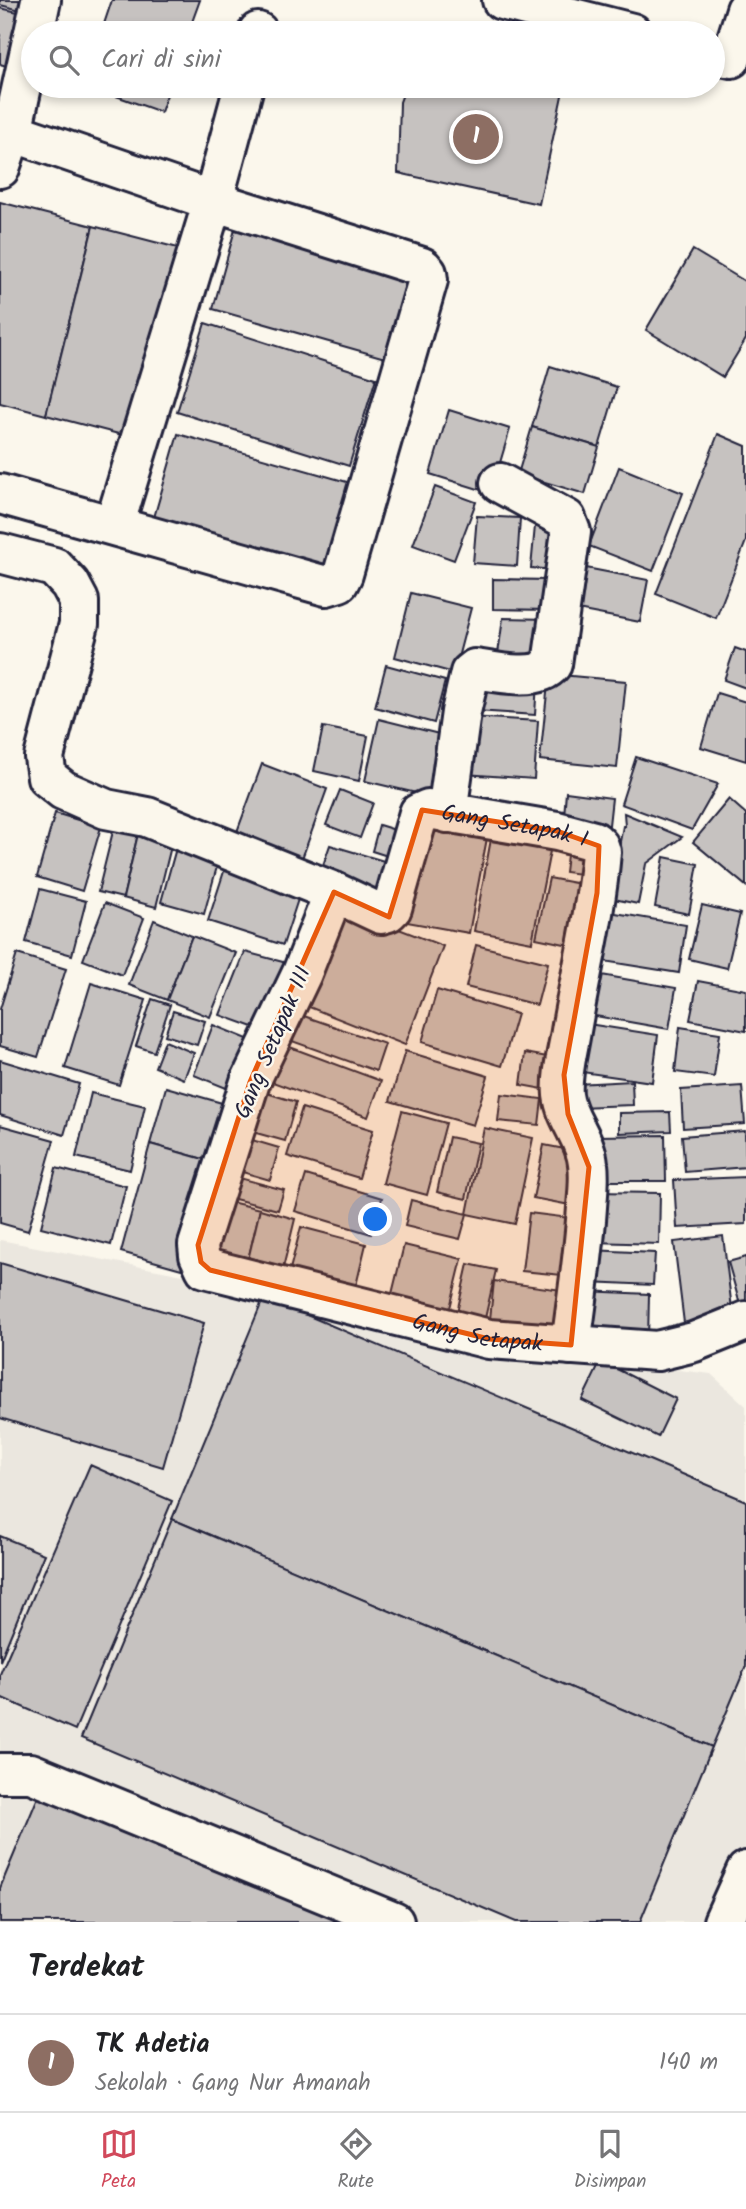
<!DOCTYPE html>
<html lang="id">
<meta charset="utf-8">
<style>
body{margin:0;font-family:Kalam,sans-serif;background:#f6f6f6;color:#202124}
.you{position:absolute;left:376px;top:1220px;width:24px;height:24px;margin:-18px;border:5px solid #fff;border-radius:50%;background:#1a73e8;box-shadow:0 0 0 10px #1a73e833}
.badge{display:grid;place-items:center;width:46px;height:46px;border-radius:50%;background:#d1495b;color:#fff;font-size:23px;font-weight:700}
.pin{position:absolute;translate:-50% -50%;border:4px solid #fff;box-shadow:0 2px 7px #0006}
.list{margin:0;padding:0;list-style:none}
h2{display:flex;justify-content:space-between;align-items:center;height:91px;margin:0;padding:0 28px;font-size:30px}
h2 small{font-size:23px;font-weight:400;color:#757577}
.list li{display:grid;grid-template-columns:46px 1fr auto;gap:21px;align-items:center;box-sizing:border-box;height:98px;padding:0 28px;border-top:2px solid #e0e0e0}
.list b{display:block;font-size:26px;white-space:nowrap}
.list p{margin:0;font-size:23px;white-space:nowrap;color:#757577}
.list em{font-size:23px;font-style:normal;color:#757577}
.icon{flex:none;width:38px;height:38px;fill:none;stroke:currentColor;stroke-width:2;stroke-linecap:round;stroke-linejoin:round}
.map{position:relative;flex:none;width:746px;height:1922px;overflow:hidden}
.search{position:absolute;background:#fff;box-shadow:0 4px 10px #0003;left:21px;right:21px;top:21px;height:77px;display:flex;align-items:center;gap:18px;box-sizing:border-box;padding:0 24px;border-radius:38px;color:#757577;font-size:26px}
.sheet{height:189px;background:#fff}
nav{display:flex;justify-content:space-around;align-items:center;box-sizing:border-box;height:98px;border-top:2px solid #e0e0e0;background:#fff;font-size:19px;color:#757577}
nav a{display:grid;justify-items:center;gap:4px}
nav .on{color:#d1495b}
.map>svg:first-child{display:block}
.built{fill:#ebe7df}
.building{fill:#c6c2c0;stroke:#22223b;stroke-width:2}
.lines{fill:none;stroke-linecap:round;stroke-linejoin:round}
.minor-casing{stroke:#22223b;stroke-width:44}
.minor{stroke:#fbf7ec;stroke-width:38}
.marked{fill:#e8590c;fill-opacity:0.2;stroke:#e8590c;stroke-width:5;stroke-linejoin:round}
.labels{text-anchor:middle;stroke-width:5;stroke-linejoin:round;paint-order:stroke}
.street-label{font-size:23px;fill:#22223b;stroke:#fbf7ec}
</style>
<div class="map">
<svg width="746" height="1922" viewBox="0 0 746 1922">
<rect width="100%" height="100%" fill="#fbf7ec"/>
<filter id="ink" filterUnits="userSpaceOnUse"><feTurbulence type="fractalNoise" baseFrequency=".0143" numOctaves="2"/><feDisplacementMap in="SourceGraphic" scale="14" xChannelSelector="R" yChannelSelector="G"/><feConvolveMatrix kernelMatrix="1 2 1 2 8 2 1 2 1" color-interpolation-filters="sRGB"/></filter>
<g filter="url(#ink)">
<path class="built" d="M0 1240 225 1283 470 1344 711 1374 746 1406V1922H0Z"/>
<g class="building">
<path d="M0 0H36L33 13 0 5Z"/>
<path d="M112 0H200L188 33H101Z"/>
<path d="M0 8 18 12 6 66 0 64Z"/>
<path d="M88 86H170L161 112Z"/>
<path d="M406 86H564L539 204 398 173 400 102Z"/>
<path d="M0 202 93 226 46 415 0 403Z"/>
<path d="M237 222 409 271 385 358 213 309Z"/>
<path d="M93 226 178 248 130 437 46 415Z"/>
<path d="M693 250 746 282V339L723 377 646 330Z"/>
<path d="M205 323 376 378 349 466 177 412Z"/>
<path d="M550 366 617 387 599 447 532 427Z"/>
<path d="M449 410 510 429 491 493 430 474Z"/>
<path d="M532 427 599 447 585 494 518 474Z"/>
<path d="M178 434 354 484 331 570 153 521Z"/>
<path d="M718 434 746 446V541L716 618 656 594Z"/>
<path d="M619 467 683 493 653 571 589 546Z"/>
<path d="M435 487 476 502 454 560 413 545Z"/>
<path d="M477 516 520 518 517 566 473 563Z"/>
<path d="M535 526 559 528 555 570 531 568Z"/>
<path d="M576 566 648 580 640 622 567 608Z"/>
<path d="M493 579 549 580V610L493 609Z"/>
<path d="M411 593 471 608 454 673 395 657Z"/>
<path d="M503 618 549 619 543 667 496 668Z"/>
<path d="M735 648 746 652V688L724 680Z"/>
<path d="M386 665 445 681 434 723 375 707Z"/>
<path d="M549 674 626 681 617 768 540 760Z"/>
<path d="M478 678 537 682 535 715 476 711Z"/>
<path d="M717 693 746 702V761L701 747Z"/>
<path d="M468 717 538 721 534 779 464 774Z"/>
<path d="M379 719 443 735 429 796 365 781Z"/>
<path d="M323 727 368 736 359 781 314 771Z"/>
<path d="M636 757 718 784 692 830 621 804Z"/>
<path d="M262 764 327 789 300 864 234 840Z"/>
<path d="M340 790 373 803 360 838 326 825Z"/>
<path d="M566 792 612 798 608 834 563 828Z"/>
<path d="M729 799 746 814V886L693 842Z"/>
<path d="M55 813 101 827 82 891 37 877Z"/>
<path d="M624 813 682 837 646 864 638 904 609 898 623 826H625Z"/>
<path d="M117 815 141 821 123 898 98 892Z"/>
<path d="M141 821 175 830 156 907 123 898Z"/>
<path d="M379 825 408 834 400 860 372 851Z"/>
<path d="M425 827 487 838 469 933 407 922Z"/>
<path d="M491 839 550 851 532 942 474 931Z"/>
<path d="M178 841 221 852 204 914 161 902Z"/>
<path d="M330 845 394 864 386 894 320 874Z"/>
<path d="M568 846 591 849 588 875 565 872Z"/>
<path d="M664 857 698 864 689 914 655 907Z"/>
<path d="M228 859 303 884 283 945 208 921Z"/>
<path d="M549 878 591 886 579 947 536 938Z"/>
<path d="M40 889 86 901 72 955 26 942Z"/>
<path d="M105 903 144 918 122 975 83 960Z"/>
<path d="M702 905 740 914 727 968 689 959Z"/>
<path d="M347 909 443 946 405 1045 309 1007Z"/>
<path d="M598 910 686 925 679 973 591 959Z"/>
<path d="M154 920 192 936 167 1000 129 985Z"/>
<path d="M192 936 236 953 210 1017 167 1000Z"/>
<path d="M476 945 548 963 537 1005 466 987Z"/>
<path d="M245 952 298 966 267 1032 220 1015Z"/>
<path d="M17 954 66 969 38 1057 0 1046V1009Z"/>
<path d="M590 973 676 988 669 1029 584 1014Z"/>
<path d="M698 981 746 990V1031L690 1020Z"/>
<path d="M91 983 146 1000 119 1085 65 1068Z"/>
<path d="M437 990 517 1014 502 1066 422 1042Z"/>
<path d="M152 999 170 1005 154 1052 136 1046Z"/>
<path d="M173 1011 205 1021 197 1045 165 1035Z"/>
<path d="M298 1014 385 1044 376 1071 289 1040Z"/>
<path d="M582 1023 658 1035 652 1082 575 1071Z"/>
<path d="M213 1025 255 1042 236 1092 194 1075Z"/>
<path d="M680 1027 720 1033 714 1077 675 1072Z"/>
<path d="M165 1041 194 1053 184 1079 155 1067Z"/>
<path d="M279 1043 381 1081 368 1117 267 1080Z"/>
<path d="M405 1051 488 1076 473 1125 390 1101Z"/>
<path d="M525 1053 559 1059 554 1091 521 1085Z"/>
<path d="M0 1060 79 1084 64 1135 0 1115Z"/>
<path d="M632 1081 633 1105 577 1107 576 1084Z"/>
<path d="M742 1086 745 1124 683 1128 681 1090Z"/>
<path d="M166 1087 229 1105 214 1162 150 1144Z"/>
<path d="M260 1091 296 1102 285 1141 249 1131Z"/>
<path d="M91 1093 145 1106 130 1170 76 1157Z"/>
<path d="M501 1094 542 1099 539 1125 498 1121Z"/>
<path d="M302 1108 373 1130 359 1178 287 1156Z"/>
<path d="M402 1111 446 1123 427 1195 383 1183Z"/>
<path d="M670 1112 671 1131 619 1133V1113Z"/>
<path d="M0 1125 54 1140 28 1231 0 1223Z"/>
<path d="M484 1128 533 1138 515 1224 467 1214Z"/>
<path d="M745 1131 746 1167 685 1172 682 1136Z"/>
<path d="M665 1135 666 1181H596V1136Z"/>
<path d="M242 1137 279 1148 270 1180 232 1169Z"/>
<path d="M449 1137 478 1143 466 1199 437 1192Z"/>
<path d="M150 1144 214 1162 185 1270 121 1252Z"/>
<path d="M544 1145 580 1152 570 1205 533 1198Z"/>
<path d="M56 1168 126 1186 111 1245 41 1227Z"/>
<path d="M228 1175 284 1190 278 1210 223 1196Z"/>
<path d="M306 1175 382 1198 371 1234 295 1211Z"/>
<path d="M746 1177V1224L677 1228 674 1180Z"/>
<path d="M594 1192 660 1193 659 1244 593 1242Z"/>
<path d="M218 1199 260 1209 247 1264 204 1252Z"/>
<path d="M411 1200 467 1214 460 1239 405 1226Z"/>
<path d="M260 1209 295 1219 282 1272 247 1264Z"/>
<path d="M529 1213 578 1219 572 1276 522 1271Z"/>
<path d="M301 1227 366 1244 354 1294 288 1277Z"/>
<path d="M723 1236 733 1317 684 1323 674 1242Z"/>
<path d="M404 1245 462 1259 448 1316 390 1302Z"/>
<path d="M590 1250 655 1253 653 1285 589 1282Z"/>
<path d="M746 1257V1307L741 1308 728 1262Z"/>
<path d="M0 1263 204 1323 163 1467 0 1418Z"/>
<path d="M468 1264 496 1270 483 1327 455 1321Z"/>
<path d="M494 1281 570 1291 565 1338 489 1329Z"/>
<path d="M585 1291 649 1294 648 1341 583 1339Z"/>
<path d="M264 1297 746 1501V1666L712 1747 172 1519Z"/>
<path d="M601 1361 676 1399 658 1437 582 1400Z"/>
<path d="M90 1465 172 1501 75 1730 0 1697V1674Z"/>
<path d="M172 1519 712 1747 640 1922H516L81 1738Z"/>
<path d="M0 1536 44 1554 0 1661Z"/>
<path d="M40 1792 342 1922H0V1888Z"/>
</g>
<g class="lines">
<defs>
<g id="minor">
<path d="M502 0 632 33"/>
<path d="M34 33 41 0"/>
<path d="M258 33V32"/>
<path d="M713 54 731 58 746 10"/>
<path d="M12 132 33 36"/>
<path d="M0 168 12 132 213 201 244 86"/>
<path d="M0 494 326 586 339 582 343 574 428 280 427 273 422 267 213 201 114 526"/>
<path id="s1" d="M0 553 54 567 70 584 79 601V624L44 757 47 777 63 790 106 809 147 817 334 892 381 914 388 912 392 908 419 813 428 809 557 831 594 841 599 846 601 852C596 912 581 971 571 1031 568 1051 561 1074 563 1095 566 1120 586 1138 588 1164 590 1178 588 1193 587 1207 584 1253 577 1299 571 1345"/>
<path d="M447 813 461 712 470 673 475 669C495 672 538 682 552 664L571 532 566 519 500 483"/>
<path id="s2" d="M334 892 302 973 250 1082 198 1245 199 1255 205 1268 489 1339 657 1351 694 1342 746 1321"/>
<path d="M0 1773H31L394 1922"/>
<path d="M723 1922 746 1871"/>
</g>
</defs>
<use href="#minor" class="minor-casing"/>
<use href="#minor" class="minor"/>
</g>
</g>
<path class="marked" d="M422 810 557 831 599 846 597 893 564 1075 568 1114 589 1167 571 1345 489 1339 210 1270 201 1262 198 1245 250 1082 334 892 389 917Z"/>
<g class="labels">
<g class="street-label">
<text dy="8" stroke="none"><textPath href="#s1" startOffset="852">Gang Setapak I</textPath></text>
<text transform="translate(272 1042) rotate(-67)" y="8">Gang Setapak III</text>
<text dy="8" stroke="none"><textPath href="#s2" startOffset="684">Gang Setapak</textPath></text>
</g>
</g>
</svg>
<div class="you"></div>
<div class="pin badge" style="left:476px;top:137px;background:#8d6e63">1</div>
<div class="search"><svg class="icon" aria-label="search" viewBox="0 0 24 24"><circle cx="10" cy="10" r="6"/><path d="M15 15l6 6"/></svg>Cari di sini</div>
</div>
<section class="sheet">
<h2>Terdekat<small></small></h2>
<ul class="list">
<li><span class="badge" style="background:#8d6e63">1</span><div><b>TK Adetia</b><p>Sekolah · Gang Nur Amanah</p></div><em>140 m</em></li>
</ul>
</section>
<nav>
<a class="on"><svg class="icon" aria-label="map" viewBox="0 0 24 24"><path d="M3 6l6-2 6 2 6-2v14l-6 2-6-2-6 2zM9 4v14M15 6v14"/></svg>Peta</a>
<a><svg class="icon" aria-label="directions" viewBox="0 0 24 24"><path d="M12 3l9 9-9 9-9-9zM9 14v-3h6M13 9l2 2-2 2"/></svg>Rute</a>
<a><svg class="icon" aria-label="saved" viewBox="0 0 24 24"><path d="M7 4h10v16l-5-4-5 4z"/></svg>Disimpan</a>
</nav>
